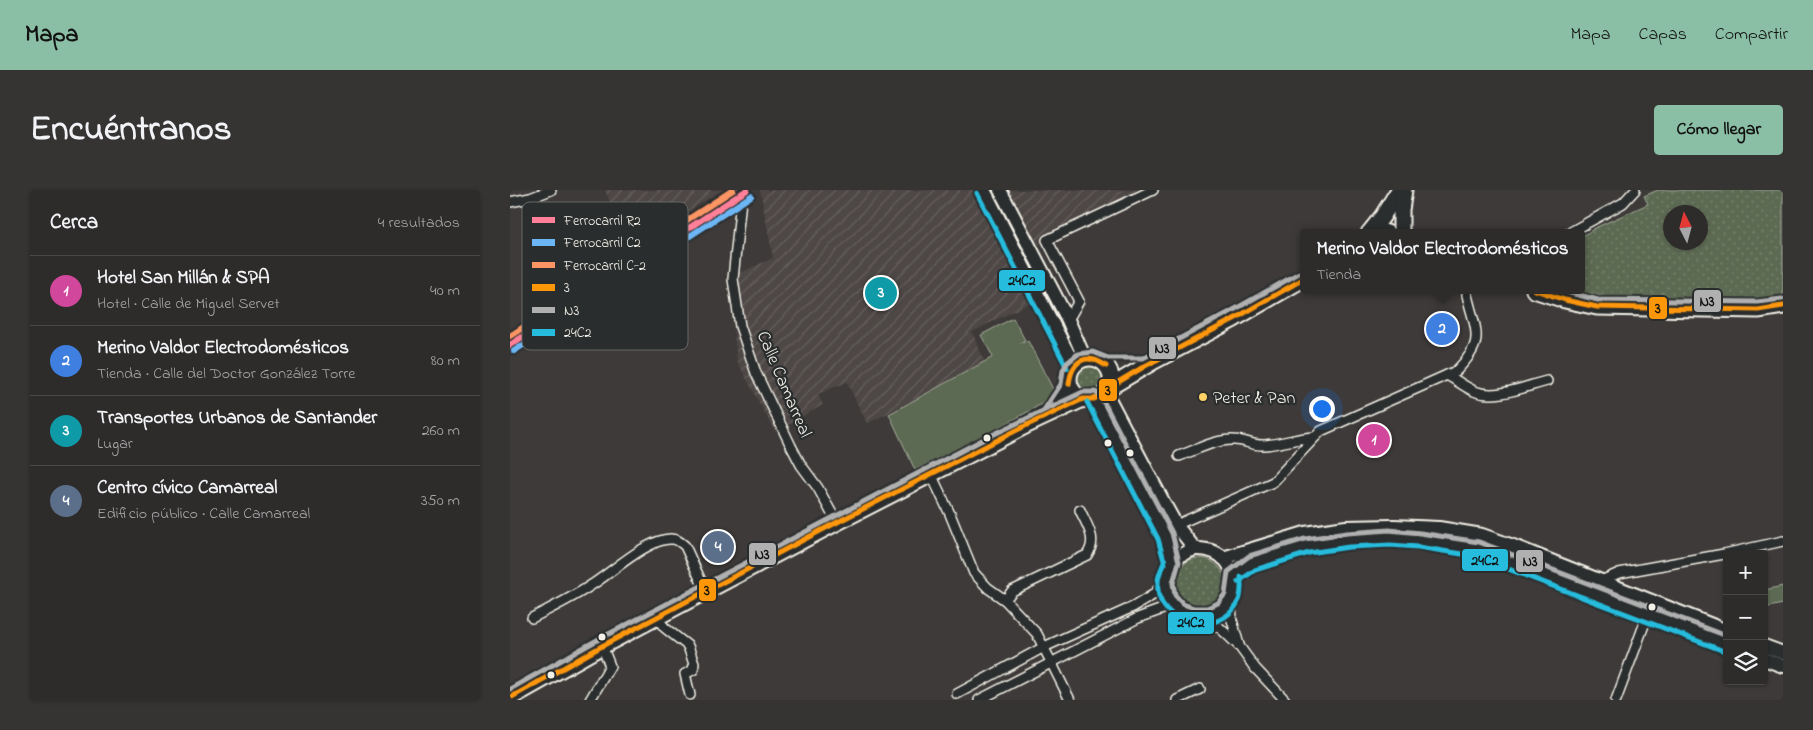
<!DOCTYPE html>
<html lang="es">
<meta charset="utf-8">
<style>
body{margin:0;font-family:"Indie Flower",sans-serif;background:#363433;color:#f1f3f6}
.controls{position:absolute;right:15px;bottom:15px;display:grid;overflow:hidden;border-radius:5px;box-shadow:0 1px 4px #0004}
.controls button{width:45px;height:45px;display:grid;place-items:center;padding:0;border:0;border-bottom:1px solid #494847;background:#2e2c2b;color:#f1f3f6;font:25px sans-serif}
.compass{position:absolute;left:1153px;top:15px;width:45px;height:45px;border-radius:50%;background:#2e2c2b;box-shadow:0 1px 4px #0004;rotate:354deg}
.you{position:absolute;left:811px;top:218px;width:18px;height:18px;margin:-12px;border:4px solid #fff;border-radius:50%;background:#1a73e8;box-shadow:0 0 0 8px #1a73e833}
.badge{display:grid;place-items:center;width:32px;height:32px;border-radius:50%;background:#8abfa5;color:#fff;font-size:16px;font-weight:700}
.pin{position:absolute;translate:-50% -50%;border:2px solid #fff;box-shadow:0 1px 5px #0006}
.popup{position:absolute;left:790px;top:39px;width:285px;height:65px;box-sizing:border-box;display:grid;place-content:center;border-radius:5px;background:#2e2c2b;filter:drop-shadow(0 1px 4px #0005);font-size:16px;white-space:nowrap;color:#a7a7a9}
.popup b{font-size:19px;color:#f1f3f6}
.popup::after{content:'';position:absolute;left:50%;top:100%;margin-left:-10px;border:10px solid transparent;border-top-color:#2e2c2b}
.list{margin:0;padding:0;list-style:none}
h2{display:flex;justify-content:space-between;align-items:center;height:65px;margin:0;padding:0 20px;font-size:21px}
h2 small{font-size:16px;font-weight:400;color:#a7a7a9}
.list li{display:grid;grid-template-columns:32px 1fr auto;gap:15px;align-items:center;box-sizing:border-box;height:70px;padding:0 20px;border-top:1px solid #494847}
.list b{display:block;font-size:19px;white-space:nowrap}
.list p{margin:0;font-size:16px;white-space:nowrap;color:#a7a7a9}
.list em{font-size:16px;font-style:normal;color:#a7a7a9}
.icon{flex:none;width:28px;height:28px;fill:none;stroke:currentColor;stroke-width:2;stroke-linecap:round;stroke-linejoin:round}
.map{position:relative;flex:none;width:1273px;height:510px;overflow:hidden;border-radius:5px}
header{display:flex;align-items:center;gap:30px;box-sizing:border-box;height:70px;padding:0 25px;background:#8abfa5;color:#111}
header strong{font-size:24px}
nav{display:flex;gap:28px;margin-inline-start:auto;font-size:18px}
.intro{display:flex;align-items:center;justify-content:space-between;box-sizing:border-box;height:120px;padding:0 30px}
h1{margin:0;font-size:35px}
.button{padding:12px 22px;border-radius:5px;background:#8abfa5;color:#111;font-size:18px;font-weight:700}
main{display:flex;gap:30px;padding:0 30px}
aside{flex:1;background:#2e2c2b;border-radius:5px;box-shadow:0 1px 4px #0004}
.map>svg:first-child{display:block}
.industrial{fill:url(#industrial-furrows)}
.grass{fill:url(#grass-dots);stroke:#a8ae9d;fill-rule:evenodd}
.park{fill:#5d6b52;stroke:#a8ae9d}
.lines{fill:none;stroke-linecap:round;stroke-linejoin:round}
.minor-casing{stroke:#f4f1e8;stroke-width:12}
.secondary-casing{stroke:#f4f1e8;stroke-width:16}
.primary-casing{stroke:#f4f1e8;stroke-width:19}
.trunk-casing{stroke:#f4f1e8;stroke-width:19}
.minor{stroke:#2a2d2e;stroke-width:9}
.secondary{stroke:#2a2d2e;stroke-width:12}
.primary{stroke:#2a2d2e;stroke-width:15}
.trunk{stroke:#2a2d2e;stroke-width:15}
.rail{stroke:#f4f1e8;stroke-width:4}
.bus-1-casing{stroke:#2a2d2e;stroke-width:9}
.bus-2-casing{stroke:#2a2d2e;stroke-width:9}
.bus-3-casing{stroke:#2a2d2e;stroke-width:9}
.bus-1{stroke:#fe9707;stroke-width:5}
.bus-2{stroke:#26bcdd;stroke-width:5}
.bus-3{stroke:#b0b0b0;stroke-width:5}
.rail-1-casing{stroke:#2a2d2e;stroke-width:10}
.rail-2-casing{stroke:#2a2d2e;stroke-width:10}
.rail-3-casing{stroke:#2a2d2e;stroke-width:10}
.rail-1{stroke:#ff8098;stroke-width:6}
.rail-2{stroke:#6db6f5;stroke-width:6}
.rail-3{stroke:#fb9564;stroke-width:6}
.poi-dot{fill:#ffd166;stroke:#2a2d2e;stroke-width:2}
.bus-dot{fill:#f4f1e8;stroke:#2a2d2e;stroke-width:2}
.labels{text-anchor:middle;stroke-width:4.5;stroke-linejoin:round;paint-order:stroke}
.street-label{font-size:18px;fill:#f4f1e8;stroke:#2a2d2e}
.poi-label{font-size:18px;fill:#f4f1e8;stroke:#2a2d2e;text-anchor:start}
.key{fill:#2a2d2e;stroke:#676866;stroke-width:1}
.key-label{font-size:14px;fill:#f4f1e8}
.line-badge{stroke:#2a2d2e;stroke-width:2}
.pale-badge-label{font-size:14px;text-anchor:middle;font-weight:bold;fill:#111}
</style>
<header>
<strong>Mapa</strong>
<nav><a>Mapa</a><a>Capas</a><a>Compartir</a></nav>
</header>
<div class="intro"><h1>Encuéntranos</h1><a class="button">Cómo llegar</a></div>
<main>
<aside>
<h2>Cerca<small>4 resultados</small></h2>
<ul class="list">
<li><span class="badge" style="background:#d1479c">1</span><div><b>Hotel San Millán &amp; SPA</b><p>Hotel · Calle de Miguel Servet</p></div><em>40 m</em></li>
<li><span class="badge" style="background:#3f7fe0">2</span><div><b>Merino Valdor Electrodomésticos</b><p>Tienda · Calle del Doctor González Torre</p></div><em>80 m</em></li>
<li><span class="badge" style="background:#0f9aa8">3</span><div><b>Transportes Urbanos de Santander</b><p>Lugar</p></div><em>260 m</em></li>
<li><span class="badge" style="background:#5c6f8a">4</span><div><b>Centro cívico Camarreal</b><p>Edificio público · Calle Camarreal</p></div><em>350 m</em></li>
</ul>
</aside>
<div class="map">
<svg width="1273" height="510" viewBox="0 0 1273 510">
<defs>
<pattern id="industrial-furrows" width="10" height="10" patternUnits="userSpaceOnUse" patternTransform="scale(1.25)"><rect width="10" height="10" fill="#4d4644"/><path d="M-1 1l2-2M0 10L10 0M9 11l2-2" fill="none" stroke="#67615f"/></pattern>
<pattern id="grass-dots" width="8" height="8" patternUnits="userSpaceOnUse" patternTransform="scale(1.25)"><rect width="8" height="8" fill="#5d6b52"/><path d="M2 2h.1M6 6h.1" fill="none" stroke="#75816b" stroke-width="1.8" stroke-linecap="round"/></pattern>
</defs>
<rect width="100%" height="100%" fill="#3d3a39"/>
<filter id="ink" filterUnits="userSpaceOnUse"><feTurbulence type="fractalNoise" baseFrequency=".02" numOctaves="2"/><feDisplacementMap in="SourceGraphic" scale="10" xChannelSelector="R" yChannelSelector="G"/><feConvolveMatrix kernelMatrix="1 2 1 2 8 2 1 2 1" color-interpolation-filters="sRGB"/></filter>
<g filter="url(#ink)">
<g class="industrial">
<path d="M95 0H212L118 59Z"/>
<path d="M250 0H628L498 72 520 113 462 142 475 172 357 234 337 192 308 204 313 215 265 242 227 171 218 88 263 68Z"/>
</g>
<g class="grass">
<path d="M1148 0H1273V106L1236 110 1130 112 1055 100H1071V47L1087 37 1138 14 1134 6ZM1160 22H1190V52H1160Z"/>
<circle cx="580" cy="189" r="13"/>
<circle cx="690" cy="393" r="25"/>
</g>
<g class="park">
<path d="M503 128 515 150 510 153 518 151 545 203 540 209 507 228 405 280 379 224 483 167 471 145Z"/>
<path d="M1273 396V414L1254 418V400Z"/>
</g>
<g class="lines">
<defs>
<g id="minor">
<path d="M232 0 223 89 230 136 246 183 281 256 291 275 308 298 327 333"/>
<path d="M0 12 20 8 41 0"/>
<path d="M1059 43 1113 13 1125 0"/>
<path d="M558 130 569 111 537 50 643 0"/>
<path d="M937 185C946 190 955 197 964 201 986 210 1016 196 1037 191"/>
<path d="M669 266C686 260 706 249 724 250 735 250 743 256 754 255 771 254 787 248 804 247"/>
<path d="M421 284 440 324 464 383 478 398 495 410 527 444 560 510"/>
<path d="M666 335 763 292 811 241 946 181C976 151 966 143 957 105V100"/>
<path d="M1093 390 1109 383 1214 364 1273 351"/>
<path d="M721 409 722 430 729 455"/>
<path d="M495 410 502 401 577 365C588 349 577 336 570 320"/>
<path d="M22 428C43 417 64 407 83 394 102 382 140 347 162 349 168 349 171 353 175 356L196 402"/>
<path d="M147 428 155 438 178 456 184 474 183 480 175 484 180 505"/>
<path d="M688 428 710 438 729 456 745 478 775 510"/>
<path d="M447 504 534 457 623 417 643 405 655 391"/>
<path d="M80 510 100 476 92 456"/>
<path d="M469 510 628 428 661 416"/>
<path d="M667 510 690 499"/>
<path d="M1106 510 1140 419"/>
</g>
<g id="secondary">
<path d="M474 0 564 175"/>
<path d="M490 0 558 130 575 169"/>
<path d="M596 203 656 317 666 335 685 359"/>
<path d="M584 209 644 324 655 346 662 372"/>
<path d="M685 359C744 357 730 442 679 425 674 423 667 421 662 416 659 412 656 404 656 398 653 377 666 365 685 359Z"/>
<path d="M713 368 795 343 836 337 884 336 929 338 972 345 1006 357 1217 441"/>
<path d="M724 386 742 373 797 356 838 350 880 347 909 350 966 359 1217 454"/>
<path d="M1254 456 1273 463"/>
<path d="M1254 469 1273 476"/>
</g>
<path id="primary" d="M1024 100 1055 110 1087 117 1248 120 1273 116"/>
<g id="trunk">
<path d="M860 42 872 27 889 0"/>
<path d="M859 43 869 41 877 43"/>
<path d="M891 43V20L894 0"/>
<circle cx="580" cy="189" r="21"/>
<path d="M600 197 644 171 724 129 793 89"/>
<path d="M540 224 559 194"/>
<path d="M0 508 92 456 312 340 515 236 573 209"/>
</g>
</defs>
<use href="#minor" class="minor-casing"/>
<use href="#secondary" class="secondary-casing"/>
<use href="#primary" class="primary-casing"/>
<use href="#trunk" class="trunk-casing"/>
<use href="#minor" class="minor"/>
<use href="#secondary" class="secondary"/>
<use href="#primary" class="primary"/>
<use href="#trunk" class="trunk"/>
<path class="rail" d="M0 149 123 66 226 0"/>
<defs>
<g id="bus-1">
<path d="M1025 100 1055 110 1087 117 1248 120 1273 116"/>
<path d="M559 194C562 170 576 162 596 176"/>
<path d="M0 508 92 456 312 340 515 236 573 209H584L596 203 600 197 635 176 724 129 793 89"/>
</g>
<g id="bus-2">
<path d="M467 3 557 178"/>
<path d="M577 212 648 349 655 374"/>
<path d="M655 370C653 376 648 384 648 392 643 435 711 451 729 410 732 403 731 394 731 387"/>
<path d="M728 392 745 380 799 363 839 357 880 355 908 357 964 366 1214 461"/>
</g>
<g id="bus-3">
<path d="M1049 100 1088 110 1247 112 1272 109"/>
<path d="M534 220 551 194 553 180 557 173 568 164 583 162 598 168H633L720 122 789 83"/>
<path d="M0 499 89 449 478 247 573 202H585L590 205 662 343 669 372 663 393 665 405 673 414 684 418H697L708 413 715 404 718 382 739 366 795 349 837 343 879 340 910 343 969 352 1217 446"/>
</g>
</defs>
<use href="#bus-1" class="bus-1-casing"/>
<use href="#bus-2" class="bus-2-casing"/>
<use href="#bus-3" class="bus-3-casing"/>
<use href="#bus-1" class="bus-1"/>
<use href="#bus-2" class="bus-2"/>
<use href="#bus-3" class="bus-3"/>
<defs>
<path id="rail-1" d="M0 155 237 0"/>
<path id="rail-2" d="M4 161 241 6"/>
<path id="rail-3" d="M0 146 223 0"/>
</defs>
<use href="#rail-1" class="rail-1-casing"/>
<use href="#rail-2" class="rail-2-casing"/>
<use href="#rail-3" class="rail-3-casing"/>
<use href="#rail-1" class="rail-1"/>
<use href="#rail-2" class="rail-2"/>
<use href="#rail-3" class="rail-3"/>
</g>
</g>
<circle class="poi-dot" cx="693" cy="207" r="5"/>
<g class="bus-dot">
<circle cx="477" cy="248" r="4.5"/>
<circle cx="598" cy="253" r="4.5"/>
<circle cx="620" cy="263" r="4.5"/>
<circle cx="1142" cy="417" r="4.5"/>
<circle cx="92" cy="447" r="4.5"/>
<circle cx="41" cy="485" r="4.5"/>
</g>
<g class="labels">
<g class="street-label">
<text transform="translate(275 194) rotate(67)" y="6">Calle Camarreal</text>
</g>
<g class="poi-label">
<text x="703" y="213">Peter &amp; Pan</text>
</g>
</g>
<rect x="12" y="12" width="166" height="148" rx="8" class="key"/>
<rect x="22" y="27" width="23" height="6" fill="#ff8098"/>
<rect x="22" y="49" width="23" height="7" fill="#6db6f5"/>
<rect x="22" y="72" width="23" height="6" fill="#fb9564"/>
<rect x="22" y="94" width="23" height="7" fill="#fe9707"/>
<rect x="22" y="117" width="23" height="6" fill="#b0b0b0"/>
<rect x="22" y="139" width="23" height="7" fill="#26bcdd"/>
<g class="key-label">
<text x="54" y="35">Ferrocarril R2</text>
<text x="54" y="57">Ferrocarril C2</text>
<text x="54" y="80">Ferrocarril C-2</text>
<text x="54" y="102">3</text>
<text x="54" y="125">N3</text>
<text x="54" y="147">24C2</text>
</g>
<g class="line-badge">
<rect x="488" y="79" width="48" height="23" rx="5" fill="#26bcdd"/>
<rect x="1183" y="99" width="29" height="24" rx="5" fill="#b0b0b0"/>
<rect x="1138" y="106" width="20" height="24" rx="5" fill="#fe9707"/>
<rect x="638" y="146" width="29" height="24" rx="5" fill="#b0b0b0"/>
<rect x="588" y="188" width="20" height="24" rx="5" fill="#fe9707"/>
<rect x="238" y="352" width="29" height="24" rx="5" fill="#b0b0b0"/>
<rect x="951" y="358" width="48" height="24" rx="5" fill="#26bcdd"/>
<rect x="1005" y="359" width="29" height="24" rx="5" fill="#b0b0b0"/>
<rect x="188" y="388" width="19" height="24" rx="5" fill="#fe9707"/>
<rect x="657" y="421" width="48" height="24" rx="5" fill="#26bcdd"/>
</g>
<g class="pale-badge-label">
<text x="512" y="95">24C2</text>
<text x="1197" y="116">N3</text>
<text x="1148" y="123">3</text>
<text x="652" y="163">N3</text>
<text x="598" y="205">3</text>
<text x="252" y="369">N3</text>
<text x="975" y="375">24C2</text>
<text x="1020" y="376">N3</text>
<text x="197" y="405">3</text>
<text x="681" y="437">24C2</text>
</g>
</svg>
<div class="controls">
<button>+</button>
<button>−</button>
<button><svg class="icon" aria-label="layers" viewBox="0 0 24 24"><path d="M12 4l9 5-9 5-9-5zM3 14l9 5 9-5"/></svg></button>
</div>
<svg class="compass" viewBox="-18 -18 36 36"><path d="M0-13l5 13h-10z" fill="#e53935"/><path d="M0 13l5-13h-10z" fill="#a7a7a9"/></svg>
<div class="you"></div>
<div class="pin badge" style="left:864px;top:250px;background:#d1479c">1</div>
<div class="pin badge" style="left:932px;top:139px;background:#3f7fe0">2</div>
<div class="popup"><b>Merino Valdor Electrodomésticos</b>Tienda</div>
<div class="pin badge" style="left:371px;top:103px;background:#0f9aa8">3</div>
<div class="pin badge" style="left:208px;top:357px;background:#5c6f8a">4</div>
</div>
</main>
